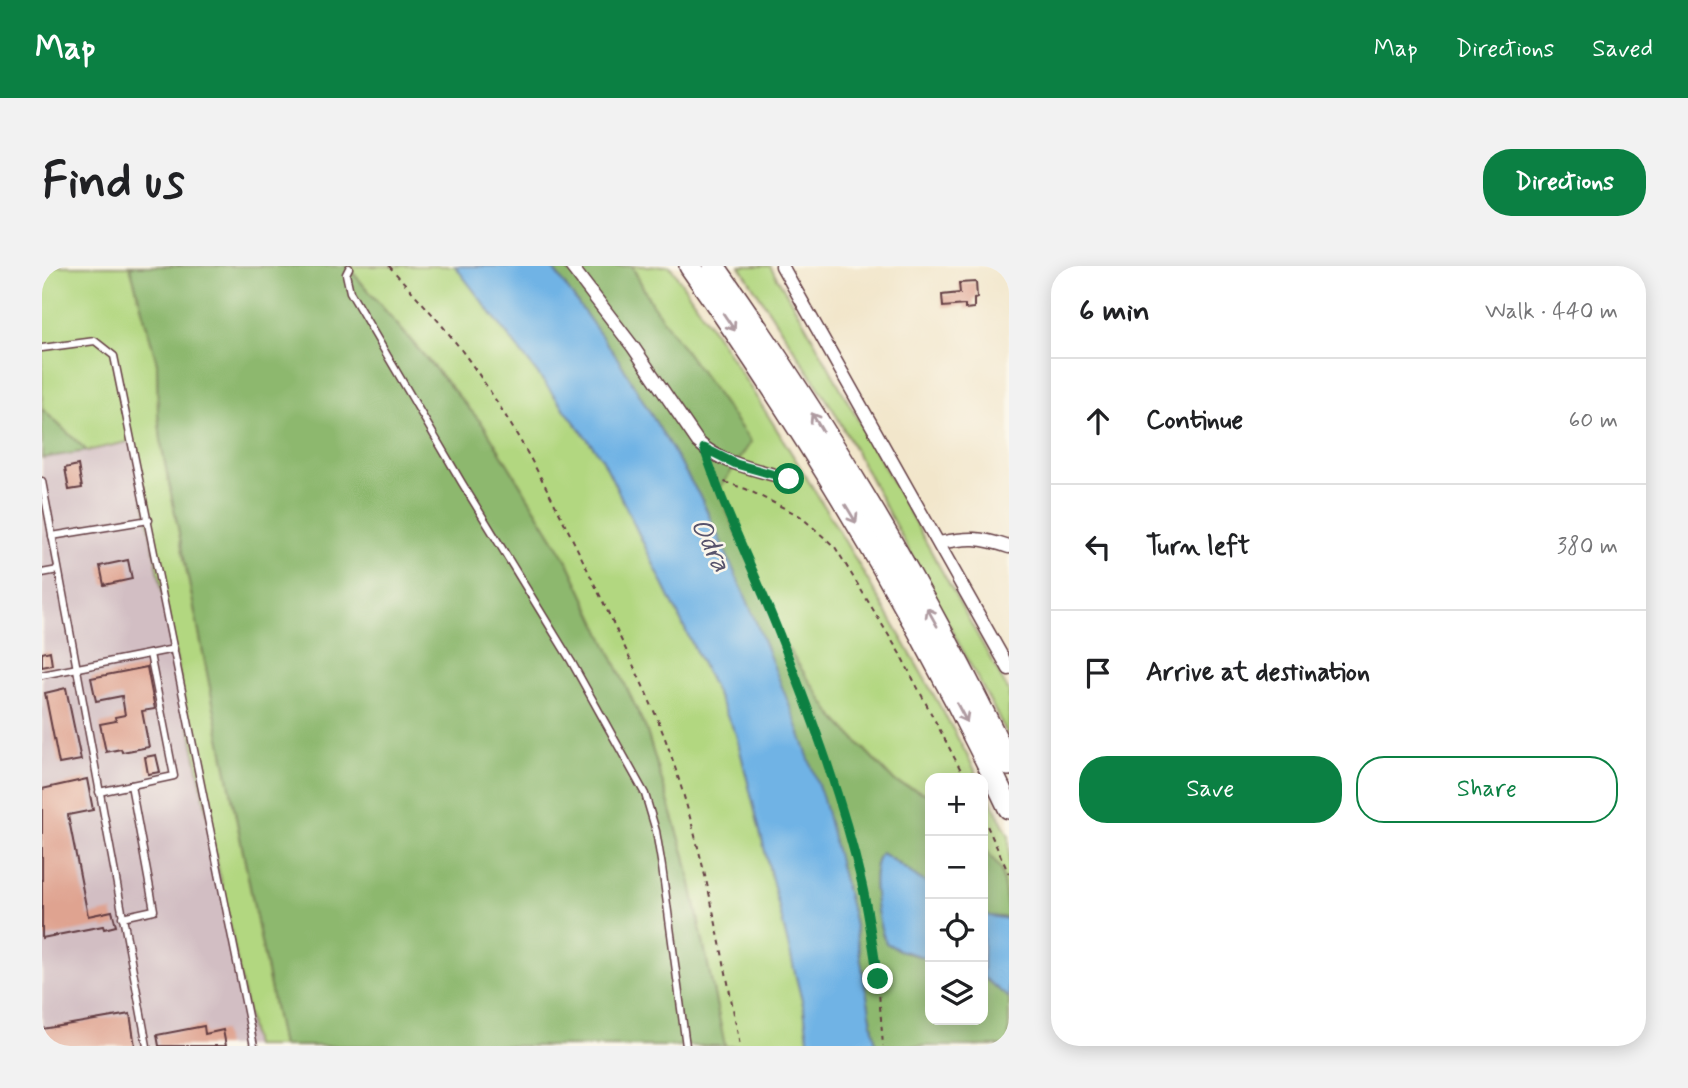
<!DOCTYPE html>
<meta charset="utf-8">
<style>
body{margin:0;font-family:Mynerve,sans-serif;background:#f2f2f2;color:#202124}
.controls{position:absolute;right:21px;bottom:21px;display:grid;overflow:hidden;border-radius:14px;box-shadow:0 4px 18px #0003}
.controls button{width:63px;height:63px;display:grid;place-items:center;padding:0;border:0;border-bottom:2px solid #e0e0e0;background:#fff;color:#202124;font:35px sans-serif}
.stop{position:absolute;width:21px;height:21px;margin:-16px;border:5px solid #0b8043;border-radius:50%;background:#fff}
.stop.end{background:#0b8043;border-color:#fff;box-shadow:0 2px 7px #0008}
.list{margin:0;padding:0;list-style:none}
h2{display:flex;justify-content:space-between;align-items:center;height:91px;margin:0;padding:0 28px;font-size:30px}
h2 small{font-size:23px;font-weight:400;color:#757577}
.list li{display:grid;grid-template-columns:46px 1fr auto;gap:21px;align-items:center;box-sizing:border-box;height:126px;padding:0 28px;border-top:2px solid #e0e0e0}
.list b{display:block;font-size:26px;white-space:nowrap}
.list em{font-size:23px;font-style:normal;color:#757577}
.actions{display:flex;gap:14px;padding:21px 28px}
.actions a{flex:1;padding:16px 0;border:2px solid #0b8043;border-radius:28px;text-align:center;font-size:24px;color:#0b8043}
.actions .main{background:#0b8043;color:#fff}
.icon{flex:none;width:38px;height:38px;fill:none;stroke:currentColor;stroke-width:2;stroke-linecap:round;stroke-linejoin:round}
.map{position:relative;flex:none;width:967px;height:780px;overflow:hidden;border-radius:28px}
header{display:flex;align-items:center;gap:42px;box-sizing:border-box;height:98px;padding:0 35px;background:#0b8043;color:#fff}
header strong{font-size:33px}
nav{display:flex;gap:38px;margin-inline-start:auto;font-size:24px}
.intro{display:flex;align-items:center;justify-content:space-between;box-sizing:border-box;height:168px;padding:0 42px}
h1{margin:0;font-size:49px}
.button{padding:18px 32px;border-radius:28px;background:#0b8043;color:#fff;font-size:24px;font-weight:700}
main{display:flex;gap:42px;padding:0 42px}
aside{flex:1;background:#fff;border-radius:28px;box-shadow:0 4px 18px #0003}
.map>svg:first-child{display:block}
.industrial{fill:#d2bec3}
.green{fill:#b2d780;stroke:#7e7b56;stroke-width:2}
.forest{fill:#8db86e;stroke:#6c6c4c;stroke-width:2}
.water{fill:#6fb3e5;stroke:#5c6988;stroke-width:2}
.building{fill:#dfa390}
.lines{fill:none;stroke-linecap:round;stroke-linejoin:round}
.service-casing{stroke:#633d43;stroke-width:9}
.minor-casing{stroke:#633d43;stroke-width:15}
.motorway-casing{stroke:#633d43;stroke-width:24}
.path{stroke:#633d43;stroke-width:2;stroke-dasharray:5 5;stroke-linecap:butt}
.service{stroke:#fff;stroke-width:6}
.minor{stroke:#fff;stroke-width:12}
.motorway{stroke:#fff;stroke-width:21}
.oneway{stroke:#ae9aa0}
.route{stroke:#0b8043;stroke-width:9}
.labels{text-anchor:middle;stroke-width:5;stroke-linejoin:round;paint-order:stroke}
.water-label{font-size:28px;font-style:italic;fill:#57536c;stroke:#fbf7ec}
</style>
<header>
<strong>Map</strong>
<nav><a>Map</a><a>Directions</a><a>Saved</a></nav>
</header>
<div class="intro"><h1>Find us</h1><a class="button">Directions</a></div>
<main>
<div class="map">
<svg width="967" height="780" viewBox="0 0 967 780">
<rect width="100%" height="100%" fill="#fbf7ec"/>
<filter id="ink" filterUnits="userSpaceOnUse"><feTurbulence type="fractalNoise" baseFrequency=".0143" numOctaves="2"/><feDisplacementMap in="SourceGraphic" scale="14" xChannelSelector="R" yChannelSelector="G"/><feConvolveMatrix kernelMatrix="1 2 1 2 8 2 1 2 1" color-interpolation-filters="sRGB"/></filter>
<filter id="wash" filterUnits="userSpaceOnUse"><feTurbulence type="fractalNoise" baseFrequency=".00686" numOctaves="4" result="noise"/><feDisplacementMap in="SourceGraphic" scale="28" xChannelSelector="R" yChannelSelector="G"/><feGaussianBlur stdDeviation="1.57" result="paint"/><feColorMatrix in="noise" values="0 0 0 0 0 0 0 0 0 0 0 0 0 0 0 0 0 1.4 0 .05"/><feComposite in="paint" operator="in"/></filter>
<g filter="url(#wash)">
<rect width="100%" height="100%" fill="#f2e6cb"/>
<path class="industrial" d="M91 175 212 780H0V192Z"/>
<g class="green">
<path d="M0 0H88L115 97 116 147 120 182 240 780H212L90 175 45 185 0 143Z"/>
<path d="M305 0H413L560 192 694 468 762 743 767 780H683L643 590 604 463 443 161Z"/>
<path d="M590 0H628C711 121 787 246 860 373 886 419 913 465 937 512H888V529L853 516 791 450 740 374 675 224 609 37Z"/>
<path d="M698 0H728L763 58 967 426V471L792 145Z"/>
<path d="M941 519 967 570V653L959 604 941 580Z"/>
</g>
<g class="forest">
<path d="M88 0H305L443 161 527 298 604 463 643 590 683 780H240L120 182 116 147 115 97Z"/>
<path d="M509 0H590L609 37 709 176 676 225 704 287 740 374 791 450 853 516 888 529V619C870 610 857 596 839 587 825 606 836 648 841 670 848 686 873 688 888 693V754H941V711L967 732V780H834L811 650 660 234 578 96Z"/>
<path d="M0 143 45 185 0 192Z"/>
<path d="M941 580 959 604 967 652 948 650 941 646Z"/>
</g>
<g class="water">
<path d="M413 0H509L578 96 660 234 705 334 751 448 781 533 811 650 834 780H767L762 743 694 468 560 192Z"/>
<path d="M839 587C856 596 870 610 888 619V693L857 684 844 677C835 656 826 607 839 587Z"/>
<path d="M941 646 948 650 967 653V732L941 711Z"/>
</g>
<g id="blocks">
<g class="building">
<path d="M934 16 935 32 932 33V42L923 43V39L901 41 900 29 918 27 917 17Z"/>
<path d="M36 199 40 222 27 224 23 202Z"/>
<path d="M86 294 90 313 62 319 58 300Z"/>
<path d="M8 385 10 399 0 401V387Z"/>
<path d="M105 401 113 443 100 445 107 481 80 486 79 483 64 486 58 458 74 455 73 451 83 449 80 430 54 435 49 412Z"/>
<path d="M24 422 39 494 17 498 3 427Z"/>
<path d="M114 489 118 506 106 508 103 491Z"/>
<path d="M45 513 51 544 26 549 46 650 70 645 74 660 62 663 61 660 0 672V523Z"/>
<path d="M88 748 93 780H0V763Z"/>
<path d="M162 760 163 768 181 764 184 780H117L115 769Z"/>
</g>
</g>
</g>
<g filter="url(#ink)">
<use href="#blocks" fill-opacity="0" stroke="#633d43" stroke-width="2"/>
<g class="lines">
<defs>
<g id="service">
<path d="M307 2 304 8 308 26 420 217 529 395 603 528 614 565 620 601 644 780"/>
<path d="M0 82 53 75 72 90 212 780"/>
<path d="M0 215 105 780"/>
<path d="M10 270 107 254"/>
<path d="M0 307 16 304"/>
<path d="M0 409 132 383"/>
<path d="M57 526 132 510 108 388"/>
<path d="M80 651 112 644 89 519"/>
</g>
<g id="minor">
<path d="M529 0 591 81 656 176C679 198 717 204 747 213"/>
<path d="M740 0 967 403"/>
<path d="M897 277C927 271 938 271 967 281"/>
</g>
<g id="motorway">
<path d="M648 0C769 172 877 352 967 542"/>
<path d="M672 0C781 154 886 328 967 499"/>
</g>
</defs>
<use href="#service" class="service-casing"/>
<use href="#minor" class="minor-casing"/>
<use href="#motorway" class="motorway-casing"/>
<g class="path">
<path d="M347 0C373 29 400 57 423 89 480 167 522 255 564 342 587 391 613 441 630 492 661 586 680 683 698 780"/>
<path d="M667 199 675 224 704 287 740 374 785 497 820 618 836 713 841 780"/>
<path d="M673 213 704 223 758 250 793 281 858 388 923 512"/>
<path d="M941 551 967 608"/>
</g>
<use href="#service" class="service"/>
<use href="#minor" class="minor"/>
<use href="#motorway" class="motorway"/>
</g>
<defs><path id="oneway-shaft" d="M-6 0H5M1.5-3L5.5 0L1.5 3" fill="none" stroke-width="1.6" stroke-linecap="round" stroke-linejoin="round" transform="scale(1.75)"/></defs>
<g class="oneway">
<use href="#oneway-shaft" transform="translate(687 56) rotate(56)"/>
<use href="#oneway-shaft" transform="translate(775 156) rotate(-121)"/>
<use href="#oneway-shaft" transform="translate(809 248) rotate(59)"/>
<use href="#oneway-shaft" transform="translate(890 351) rotate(-119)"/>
<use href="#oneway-shaft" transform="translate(920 447) rotate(62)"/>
</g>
</g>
<g class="lines" filter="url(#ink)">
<path class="route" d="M747 213 694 198 662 182C683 248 715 310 740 375 771 454 801 535 820 618 827 649 831 681 836 713"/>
</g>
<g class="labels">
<g class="water-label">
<text transform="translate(670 278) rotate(63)" y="10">Odra</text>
</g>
</g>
</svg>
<div class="controls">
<button>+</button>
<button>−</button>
<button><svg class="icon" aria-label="locate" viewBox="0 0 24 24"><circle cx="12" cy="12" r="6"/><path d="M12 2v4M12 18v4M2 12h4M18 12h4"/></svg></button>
<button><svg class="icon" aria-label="layers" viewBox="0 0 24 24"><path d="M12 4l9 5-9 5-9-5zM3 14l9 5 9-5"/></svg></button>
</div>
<div class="stop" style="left:747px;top:213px"></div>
<div class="stop end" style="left:836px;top:713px"></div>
</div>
<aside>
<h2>6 min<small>Walk · 440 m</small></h2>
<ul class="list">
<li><svg class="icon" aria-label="ahead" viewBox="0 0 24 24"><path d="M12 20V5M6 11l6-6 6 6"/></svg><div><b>Continue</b></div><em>60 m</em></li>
<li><svg class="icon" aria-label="left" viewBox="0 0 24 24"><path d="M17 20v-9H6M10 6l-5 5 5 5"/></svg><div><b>Turn left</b></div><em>380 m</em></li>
<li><svg class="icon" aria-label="arrive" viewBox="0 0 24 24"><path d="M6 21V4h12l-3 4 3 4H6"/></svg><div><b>Arrive at destination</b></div></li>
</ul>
<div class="actions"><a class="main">Save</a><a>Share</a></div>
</aside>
</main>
